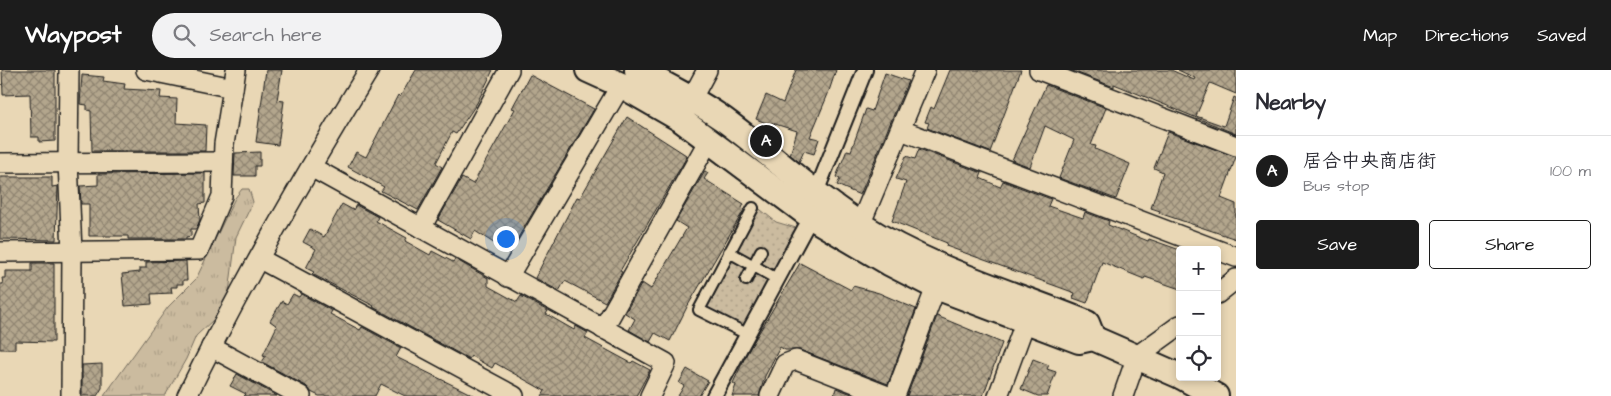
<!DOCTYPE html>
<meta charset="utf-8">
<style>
body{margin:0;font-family:"Architects Daughter","Klee One",sans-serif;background:#f2f2f3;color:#2b2b33}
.controls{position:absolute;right:15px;bottom:15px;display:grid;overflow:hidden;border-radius:5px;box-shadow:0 2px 8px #0003}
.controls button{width:45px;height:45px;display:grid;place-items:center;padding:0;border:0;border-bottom:1px solid #e1e1e2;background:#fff;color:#2b2b33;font:25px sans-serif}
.you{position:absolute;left:505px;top:168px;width:18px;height:18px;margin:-12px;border:4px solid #fff;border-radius:50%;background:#1a73e8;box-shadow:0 0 0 8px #1a73e833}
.badge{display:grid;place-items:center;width:32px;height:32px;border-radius:50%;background:#1c1c1c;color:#fff;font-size:16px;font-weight:700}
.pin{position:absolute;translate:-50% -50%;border:2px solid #fff;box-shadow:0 1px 5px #0006}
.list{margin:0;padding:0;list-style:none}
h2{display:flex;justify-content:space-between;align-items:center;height:65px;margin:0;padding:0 20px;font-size:21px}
h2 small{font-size:16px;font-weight:400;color:#7c7c81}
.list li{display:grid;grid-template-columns:32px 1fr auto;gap:15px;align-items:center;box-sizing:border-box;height:70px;padding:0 20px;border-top:1px solid #e1e1e2}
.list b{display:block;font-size:19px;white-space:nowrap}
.list p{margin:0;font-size:16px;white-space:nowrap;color:#7c7c81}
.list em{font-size:16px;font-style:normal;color:#7c7c81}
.actions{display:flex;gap:10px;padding:15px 20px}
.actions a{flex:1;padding:11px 0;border:1px solid #1c1c1c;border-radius:5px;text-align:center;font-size:18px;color:#1c1c1c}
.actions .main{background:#1c1c1c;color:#fff}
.icon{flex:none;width:28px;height:28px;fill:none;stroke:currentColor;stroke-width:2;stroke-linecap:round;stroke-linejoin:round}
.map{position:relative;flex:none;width:1236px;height:326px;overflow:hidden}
header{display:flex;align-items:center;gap:30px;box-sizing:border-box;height:70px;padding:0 25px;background:#1c1c1c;color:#fff}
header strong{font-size:24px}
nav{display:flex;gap:28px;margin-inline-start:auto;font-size:18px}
.search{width:350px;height:45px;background:#f2f2f3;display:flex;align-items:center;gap:12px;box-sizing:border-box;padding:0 18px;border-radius:28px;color:#7c7c81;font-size:19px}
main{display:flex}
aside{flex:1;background:#fff}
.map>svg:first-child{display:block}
.grass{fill:url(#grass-tufts);stroke:#746c5e}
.park{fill:url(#park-dots);stroke:#746c5e}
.building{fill:url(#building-cross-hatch);stroke:#1c1c1c}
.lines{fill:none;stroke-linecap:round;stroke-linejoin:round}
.service-casing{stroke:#1c1c1c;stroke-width:14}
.pedestrian-casing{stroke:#1c1c1c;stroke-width:18}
.minor-casing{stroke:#1c1c1c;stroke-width:22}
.tertiary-casing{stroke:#1c1c1c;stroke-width:28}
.service{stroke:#e9d7b5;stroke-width:10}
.pedestrian{stroke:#e9d7b5;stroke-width:14}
.minor{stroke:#e9d7b5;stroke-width:19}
.tertiary{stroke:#e9d7b5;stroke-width:24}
</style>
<header>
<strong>Waypost</strong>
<div class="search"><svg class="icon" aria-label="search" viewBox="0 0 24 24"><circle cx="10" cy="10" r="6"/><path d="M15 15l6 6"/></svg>Search here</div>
<nav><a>Map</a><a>Directions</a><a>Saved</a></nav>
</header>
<main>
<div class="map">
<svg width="1236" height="326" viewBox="0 0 1236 326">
<defs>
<pattern id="grass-tufts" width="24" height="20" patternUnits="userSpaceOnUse" patternTransform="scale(1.25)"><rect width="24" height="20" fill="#cbbb9f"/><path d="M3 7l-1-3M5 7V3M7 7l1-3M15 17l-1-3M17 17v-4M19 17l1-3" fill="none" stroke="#aea088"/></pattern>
<pattern id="park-dots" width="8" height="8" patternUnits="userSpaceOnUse" patternTransform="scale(1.25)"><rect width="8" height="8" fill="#cbbb9f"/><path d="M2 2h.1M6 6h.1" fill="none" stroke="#aea088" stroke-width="1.8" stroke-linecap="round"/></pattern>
<pattern id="building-cross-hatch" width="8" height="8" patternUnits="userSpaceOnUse" patternTransform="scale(1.25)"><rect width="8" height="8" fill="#b3a68d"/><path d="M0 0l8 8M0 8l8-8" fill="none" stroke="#918672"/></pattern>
</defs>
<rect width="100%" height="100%" fill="#e9d7b5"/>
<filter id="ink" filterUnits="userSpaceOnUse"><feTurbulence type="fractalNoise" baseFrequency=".02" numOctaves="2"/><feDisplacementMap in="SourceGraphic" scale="10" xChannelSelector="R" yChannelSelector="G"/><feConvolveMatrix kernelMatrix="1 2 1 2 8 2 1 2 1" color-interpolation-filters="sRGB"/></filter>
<g filter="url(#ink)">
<path class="grass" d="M242 119H249L253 132 236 167 229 223 214 249 196 266 186 289 165 326H104L168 237 196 209 235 128Z"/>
<path class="park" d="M756 136 776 152 796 158 744 259 702 239Z"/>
<g class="building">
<path d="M2 0H55V71L39 72V67H31L30 24 3 25Z"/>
<path d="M266 0H282L277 30 284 31 278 75 256 72Z"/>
<path d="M416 0H493L477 33 456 64 452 62 436 93 442 97 418 140 381 121 384 117 348 97 356 82 366 87 398 25 400 27Z"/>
<path d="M796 0H836L828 24 810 67 819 69 814 84 804 81 799 92 790 85 797 61 772 53 771 55 756 49 766 25 783 33Z"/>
<path d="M950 0H1021L990 82 927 58 929 53 925 52 931 37 934 39Z"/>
<path d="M1070 0H1171L1194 10 1195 8 1178 0H1236V24L1210 13 1196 46 1224 56 1234 27 1236 28V64L1114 14V17Z"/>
<path d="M885 3 908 11 860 125 837 115 840 109 836 107 847 80 851 81 866 39 872 41Z"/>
<path d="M82 5 104 7 103 11 125 14 124 19 161 21 160 28 177 29 176 53 206 55 205 81H92L91 41 87 40V35L80 34Z"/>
<path d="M530 5 594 39 509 183 475 161 471 169 438 150 462 108 473 114 515 39 512 38Z"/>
<path d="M1046 15 1106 38 1091 75 1096 76 1095 79 1130 94 1116 129 1059 108 1074 70 1045 56 1030 97 1012 90Z"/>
<path d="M627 47 686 85 685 90 620 201 622 202 605 232 565 211 559 221 535 208 577 127 580 128Z"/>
<path d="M1168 62 1236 87 1221 128 1236 134V169L1159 143 1160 141 1151 138 1163 102 1154 98Z"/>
<path d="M919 79 982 103 980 108 1000 117 1003 111 1051 129 1048 136 1083 148 1085 142 1109 151 1108 155 1148 171 1149 169 1180 180V219L1145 207 1144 209 1102 192 1087 233 1073 228 1075 223 946 176 947 173 892 151 906 112 896 109 906 86 915 89Z"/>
<path d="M260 82V96H255V106H234L235 83Z"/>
<path d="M705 101 708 103 704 109 744 134 742 138 744 140 687 237 670 271 655 263 650 272 629 260 635 249 625 243 642 213 651 219 687 158 676 151Z"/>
<path d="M205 103V133L199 134 200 150 196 159H191V166L186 167V169H128V166H89V134H81L80 116 98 115V104Z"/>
<path d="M0 107H52V117L58 116 56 170 0 169Z"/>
<path d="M342 134 353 140 356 135 378 147 376 151 407 168 405 171 430 185 432 181 453 192 455 189 488 208V216L517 232 521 226 548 241 546 244 574 260 576 256 588 263 585 268 631 293 633 291 650 300 636 326H542L545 321 495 293 492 298 471 286 469 289 373 237 374 236 312 204 314 202 306 198 316 179 303 172 310 159 324 167Z"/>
<path d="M186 191 187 210H183V214H177V217H171L172 223 151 224 152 234 125 236 122 204 140 202V198H146V192Z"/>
<path d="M32 193H54V272L15 271V279H0V214H3L2 208H5V201H32Z"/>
<path d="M800 193 851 220 853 216 879 223 916 239 888 314 800 280H785L780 277 765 306 759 326H732L736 315 733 313 747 283Z"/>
<path d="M293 224 299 227 301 224 332 241 330 244 360 260 362 257 401 278 396 287 475 326H405L381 314 375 326H319L311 322 306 316 262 292 266 286 263 285 277 256 270 251 282 231 287 234Z"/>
<path d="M937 246 1002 273 983 326H907Z"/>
<path d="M1033 289 1049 295 1047 299 1056 302 1047 326H1038L1021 319Z"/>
<path d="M102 294V318L97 326H82V295Z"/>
<path d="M687 299 708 311 699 326H678L684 316 679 313Z"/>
<path d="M237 304 277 326H244L246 324 230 316Z"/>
<path d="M836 318 857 326H834Z"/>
</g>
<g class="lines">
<defs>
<g id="service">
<path d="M729 182 777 209"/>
<path d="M746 210 761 181"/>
<path d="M747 264 699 240 753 138"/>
</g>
<g id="pedestrian">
<path d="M819 115 865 0"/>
<path d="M714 326 805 158"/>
</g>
<g id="minor">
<path d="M69 0 68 92 72 181 71 326"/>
<path d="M146 0 233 18"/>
<path d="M1039 0 1236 76"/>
<path d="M685 41 707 0"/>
<path d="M901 60 1236 187"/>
<path d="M0 93 223 92"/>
<path d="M311 97 666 293 650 326"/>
<path d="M860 155 925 0"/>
<path d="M421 158 509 0"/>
<path d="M0 182 199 180 222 126 224 74 236 0"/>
<path d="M260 189 514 326"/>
<path d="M508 207 621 15"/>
<path d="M1217 224 1236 209"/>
<path d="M603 259 709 70"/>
<path d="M211 277 301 326"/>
<path d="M187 326C241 214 304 106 369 0"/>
<path d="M770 326 785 294 796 290 888 326"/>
<path d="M895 326 936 217"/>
<path d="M998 326 1026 250"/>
<path d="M1123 326 1137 286 1180 255"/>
</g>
<g id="tertiary">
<path d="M588 0 621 15 680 49 811 147 889 193 936 217 1079 271 1093 268 1180 306"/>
<path d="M637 0C666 15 696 30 723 49 770 83 812 124 861 155 931 200 1011 222 1087 253L1093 268"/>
<path d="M1182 307 1216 326"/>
</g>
</defs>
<use href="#service" class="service-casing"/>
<use href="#pedestrian" class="pedestrian-casing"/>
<use href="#minor" class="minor-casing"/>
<use href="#tertiary" class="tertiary-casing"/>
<use href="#service" class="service"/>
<use href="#pedestrian" class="pedestrian"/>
<use href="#minor" class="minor"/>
<use href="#tertiary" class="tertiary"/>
</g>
</g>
</svg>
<div class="controls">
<button>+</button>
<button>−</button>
<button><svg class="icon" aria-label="locate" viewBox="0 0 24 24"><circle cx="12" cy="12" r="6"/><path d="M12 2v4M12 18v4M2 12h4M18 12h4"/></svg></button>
</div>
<div class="you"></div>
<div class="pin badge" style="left:766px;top:71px">A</div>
</div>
<aside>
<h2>Nearby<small></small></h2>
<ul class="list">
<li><span class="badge">A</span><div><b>居合中央商店街</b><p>Bus stop</p></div><em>100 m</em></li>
</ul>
<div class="actions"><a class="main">Save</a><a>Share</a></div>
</aside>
</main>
